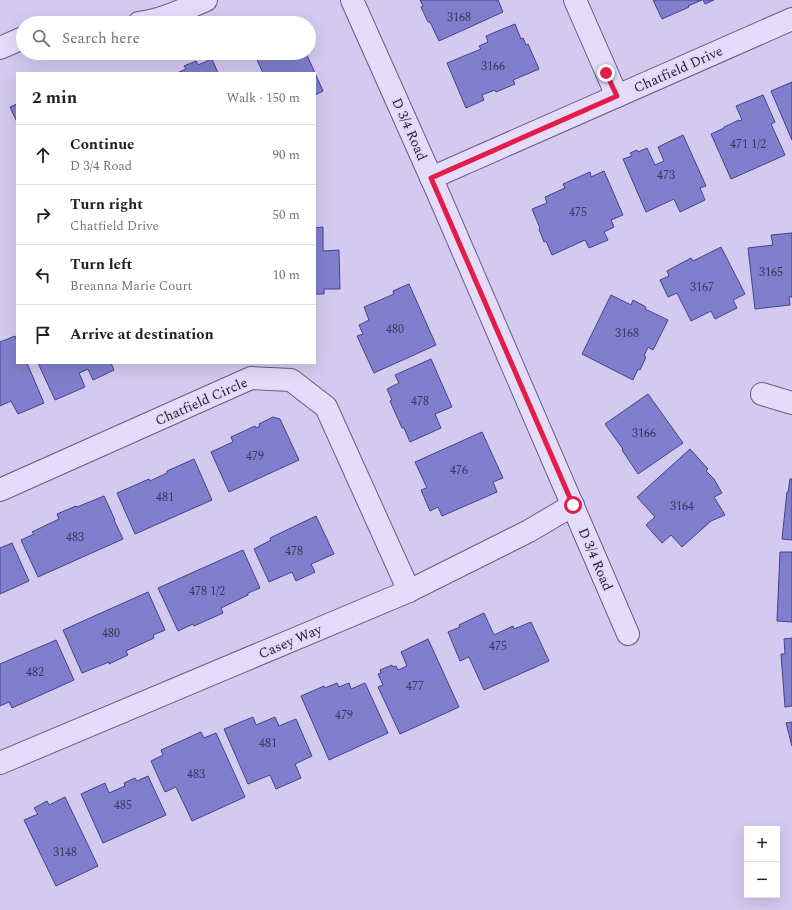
<!DOCTYPE html>
<meta charset="utf-8">
<style>
body{margin:0;font-family:Spectral,serif;background:#f6f6f6;color:#202124}
.controls{position:absolute;right:12px;bottom:12px;display:grid;overflow:hidden;border-radius:0px;box-shadow:0 4px 16px #0002}
.controls button{width:36px;height:36px;display:grid;place-items:center;padding:0;border:0;border-bottom:1px solid #e0e0e0;background:#fff;color:#202124;font:20px sans-serif}
.stop{position:absolute;width:12px;height:12px;margin:-9px;border:3px solid #e11d48;border-radius:50%;background:#fff}
.stop.end{background:#e11d48;border-color:#fff;box-shadow:0 1px 4px #0008}
.list{margin:0;padding:0;list-style:none}
h2{display:flex;justify-content:space-between;align-items:center;height:52px;margin:0;padding:0 16px;font-size:17px}
h2 small{font-size:13px;font-weight:400;color:#757577}
.list li{display:grid;grid-template-columns:26px 1fr auto;gap:12px;align-items:center;box-sizing:border-box;height:60px;padding:0 16px;border-top:1px solid #e0e0e0}
.list b{display:block;font-size:15px;white-space:nowrap}
.list p{margin:0;font-size:13px;white-space:nowrap;color:#757577}
.list em{font-size:13px;font-style:normal;color:#757577}
.icon{flex:none;width:22px;height:22px;fill:none;stroke:currentColor;stroke-width:2;stroke-linecap:round;stroke-linejoin:round}
.map{position:relative;flex:none;width:792px;height:910px;overflow:hidden}
.search{position:absolute;background:#fff;box-shadow:0 4px 16px #0002;left:16px;top:16px;width:300px;height:44px;display:flex;align-items:center;gap:10px;box-sizing:border-box;padding:0 14px;border-radius:22px;color:#757577;font-size:15px}
.panel{position:absolute;background:#fff;box-shadow:0 4px 16px #0002;left:16px;top:72px;width:300px;height:292px;border-radius:0px}
.map>svg:first-child{display:block}
.building{fill:#7f7fcd;stroke:#43438b}
.lines{fill:none;stroke-linecap:round;stroke-linejoin:round}
.street-casing{stroke:#635d8c;stroke-width:24}
.street{stroke:#e5dcf9;stroke-width:22}
.route{stroke:#e11d48;stroke-width:5}
.labels{text-anchor:middle;stroke-width:4;stroke-linejoin:round;paint-order:stroke}
.number-label{font-size:12px;fill:#3a3860}
.street-label{font-size:14px;fill:#23203c;stroke:#e1d8f6}
</style>
<div class="map">
<svg width="792" height="910" viewBox="0 0 792 910">
<rect width="100%" height="100%" fill="#d4c9ef"/>
<g class="building">
<path d="M420 0H498L503 12 439 41 430 22H428L421 7 423 6Z"/>
<path d="M653 0H702L688 6 689 7 662 19Z"/>
<path d="M703 0H714L705 4Z"/>
<path d="M290 18 292 23H279Z"/>
<path d="M515 24 521 39 523 38 526 45 528 44 539 69 513 80 515 84 496 92 495 90 482 95 484 100 466 108 447 63 481 49 479 46 488 42 486 36Z"/>
<path d="M254 53H306L315 73H263Z"/>
<path d="M212 59 218 73H177L186 69 184 66 196 61 198 65Z"/>
<path d="M315 73 323 91 315 95Z"/>
<path d="M792 82V140L771 91Z"/>
<path d="M763 95 775 122 771 124 785 155 731 179 711 134 724 128V127L739 120V121L742 120 736 106Z"/>
<path d="M17 104V122L10 107Z"/>
<path d="M683 135 706 186 700 188 705 200 680 212 674 199 646 212 623 159 632 156 630 153 637 150 638 152 647 148 655 165 664 161 658 147Z"/>
<path d="M604 171 623 215 611 220 614 227 604 232 608 240 589 248 585 240 552 255 546 241 544 242 539 229 540 228 532 209 547 203 545 197 565 188 563 184 590 172 591 177Z"/>
<path d="M323 227V251L339 250 340 289H324V294H315V228Z"/>
<path d="M792 233V297H789L790 305 755 309 748 248 773 245 771 235Z"/>
<path d="M721 247 745 294 733 300 737 308 715 319 711 311 691 321 677 293 668 297 660 280 669 276 667 271 691 258 693 261Z"/>
<path d="M409 284 436 345 374 373 357 336 363 334 359 325 369 320 364 307 394 294 393 291Z"/>
<path d="M611 295 631 305 633 300 646 307 645 309 668 320 653 350 648 347 644 356 646 357 640 370 638 369 633 380 582 354Z"/>
<path d="M15 336 17 341V363H27L44 403 18 414 11 401 0 406V342Z"/>
<path d="M431 359 452 407 435 414 441 428 410 442 404 428H402L390 401 392 400 387 389 399 383 395 375Z"/>
<path d="M38 363H111L114 370 93 380 88 369 79 373 85 387 55 400Z"/>
<path d="M648 394 683 443 638 474 622 450 623 449 605 424Z"/>
<path d="M273 417 280 419 299 460 229 492 211 452 233 442 231 437 255 426 256 428 260 426 259 424Z"/>
<path d="M482 432 503 478 493 482 497 492 442 516 438 507 430 511 421 490 427 488 415 462Z"/>
<path d="M690 449 708 469 706 471 714 479 722 493 714 497 725 515 711 521 682 547 671 535 662 543 646 525 655 517 637 497Z"/>
<path d="M194 459 212 500 135 534 117 493 149 479 150 481 167 473V471Z"/>
<path d="M790 479H792V540L782 539 787 492H788Z"/>
<path d="M104 496 115 520H114L123 539 38 577 21 540 34 534 32 532 59 519 57 514 76 506 77 507Z"/>
<path d="M316 516 334 554 311 564 315 572 296 581 292 572 269 582 254 549 271 540 270 538Z"/>
<path d="M12 543 29 581 0 594V548Z"/>
<path d="M243 550 260 588 248 593V595L221 608 223 613 194 626 193 624 178 631 158 588Z"/>
<path d="M780 552H792V622L777 621Z"/>
<path d="M148 592 165 630 153 635 154 638 126 651 128 655 109 664V662L82 673 63 630Z"/>
<path d="M484 613 494 635 513 626 514 629 531 622 549 661 484 690 469 657 460 661 448 632 460 627 459 625Z"/>
<path d="M792 638V706L785 707 781 654H785L784 639Z"/>
<path d="M428 639 459 707 400 734 378 687 383 685 378 674 381 673 380 670 392 665 393 667 396 666 398 670 407 666 401 652Z"/>
<path d="M56 640 74 680 12 708 9 702 0 706V664Z"/>
<path d="M337 683 339 687 349 683 351 689 365 683 388 733 329 760 301 696 324 686 325 688Z"/>
<path d="M253 717 256 725 275 717 279 726 296 719 312 756 295 764 301 778 276 789 270 775 248 784 224 729Z"/>
<path d="M792 722V746L786 723Z"/>
<path d="M201 732 204 738 216 733 245 797 192 821 176 787 165 792 151 761 163 755 161 750Z"/>
<path d="M148 776 166 815 103 843 81 794 105 783 109 793 125 786 124 783 135 778 137 781Z"/>
<path d="M65 797 98 866 56 886 24 820 38 814 34 808 47 801 49 805Z"/>
</g>
<g class="lines">
<defs>
<g id="street">
<path d="M352 0 438 193 628 634"/>
<path d="M575 0 617 96"/>
<path d="M139 23C162 20 185 9 206 0"/>
<path d="M0 48 23 38"/>
<path d="M431 178 792 19"/>
<path d="M762 394 792 403"/>
<path d="M0 490 251 378 291 380 326 407 409 591"/>
<path d="M0 763 409 591 529 531 573 505"/>
</g>
</defs>
<use href="#street" class="street-casing"/>
<use href="#street" class="street"/>
</g>
<g class="lines">
<path class="route" d="M573 505 431 178 617 96 606 73"/>
</g>
<g class="labels">
<g class="number-label">
<text x="459" y="21">3168</text>
<text x="493" y="70">3166</text>
<text x="748" y="148">471 1/2</text>
<text x="666" y="179">473</text>
<text x="578" y="216">475</text>
<text x="771" y="276">3165</text>
<text x="702" y="291">3167</text>
<text x="395" y="333">480</text>
<text x="627" y="337">3168</text>
<text x="420" y="405">478</text>
<text x="644" y="437">3166</text>
<text x="255" y="460">479</text>
<text x="459" y="474">476</text>
<text x="165" y="501">481</text>
<text x="682" y="510">3164</text>
<text x="75" y="541">483</text>
<text x="294" y="555">478</text>
<text x="207" y="595">478 1/2</text>
<text x="111" y="637">480</text>
<text x="498" y="650">475</text>
<text x="35" y="676">482</text>
<text x="415" y="690">477</text>
<text x="344" y="719">479</text>
<text x="268" y="747">481</text>
<text x="196" y="778">483</text>
<text x="123" y="809">485</text>
<text x="65" y="856">3148</text>
</g>
<g class="street-label">
<text transform="translate(678 69) rotate(-24)" y="5">Chatfield Drive</text>
<text transform="translate(410 129) rotate(66)" y="5">D 3/4 Road</text>
<text transform="translate(201 401) rotate(-24)" y="5">Chatfield Circle</text>
<text transform="translate(596 559) rotate(67)" y="5">D 3/4 Road</text>
<text transform="translate(290 641) rotate(-23)" y="5">Casey Way</text>
</g>
</g>
</svg>
<div class="controls">
<button>+</button>
<button>−</button>
</div>
<div class="stop" style="left:573px;top:505px"></div>
<div class="stop end" style="left:606px;top:73px"></div>
<div class="search"><svg class="icon" aria-label="search" viewBox="0 0 24 24"><circle cx="10" cy="10" r="6"/><path d="M15 15l6 6"/></svg>Search here</div>
<section class="panel">
<h2>2 min<small>Walk · 150 m</small></h2>
<ul class="list">
<li><svg class="icon" aria-label="ahead" viewBox="0 0 24 24"><path d="M12 20V5M6 11l6-6 6 6"/></svg><div><b>Continue</b><p>D 3/4 Road</p></div><em>90 m</em></li>
<li><svg class="icon" aria-label="right" viewBox="0 0 24 24"><path d="M7 20v-9h11M14 6l5 5-5 5"/></svg><div><b>Turn right</b><p>Chatfield Drive</p></div><em>50 m</em></li>
<li><svg class="icon" aria-label="left" viewBox="0 0 24 24"><path d="M17 20v-9H6M10 6l-5 5 5 5"/></svg><div><b>Turn left</b><p>Breanna Marie Court</p></div><em>10 m</em></li>
<li><svg class="icon" aria-label="arrive" viewBox="0 0 24 24"><path d="M6 21V4h12l-3 4 3 4H6"/></svg><div><b>Arrive at destination</b></div></li>
</ul>
</section>
</div>
